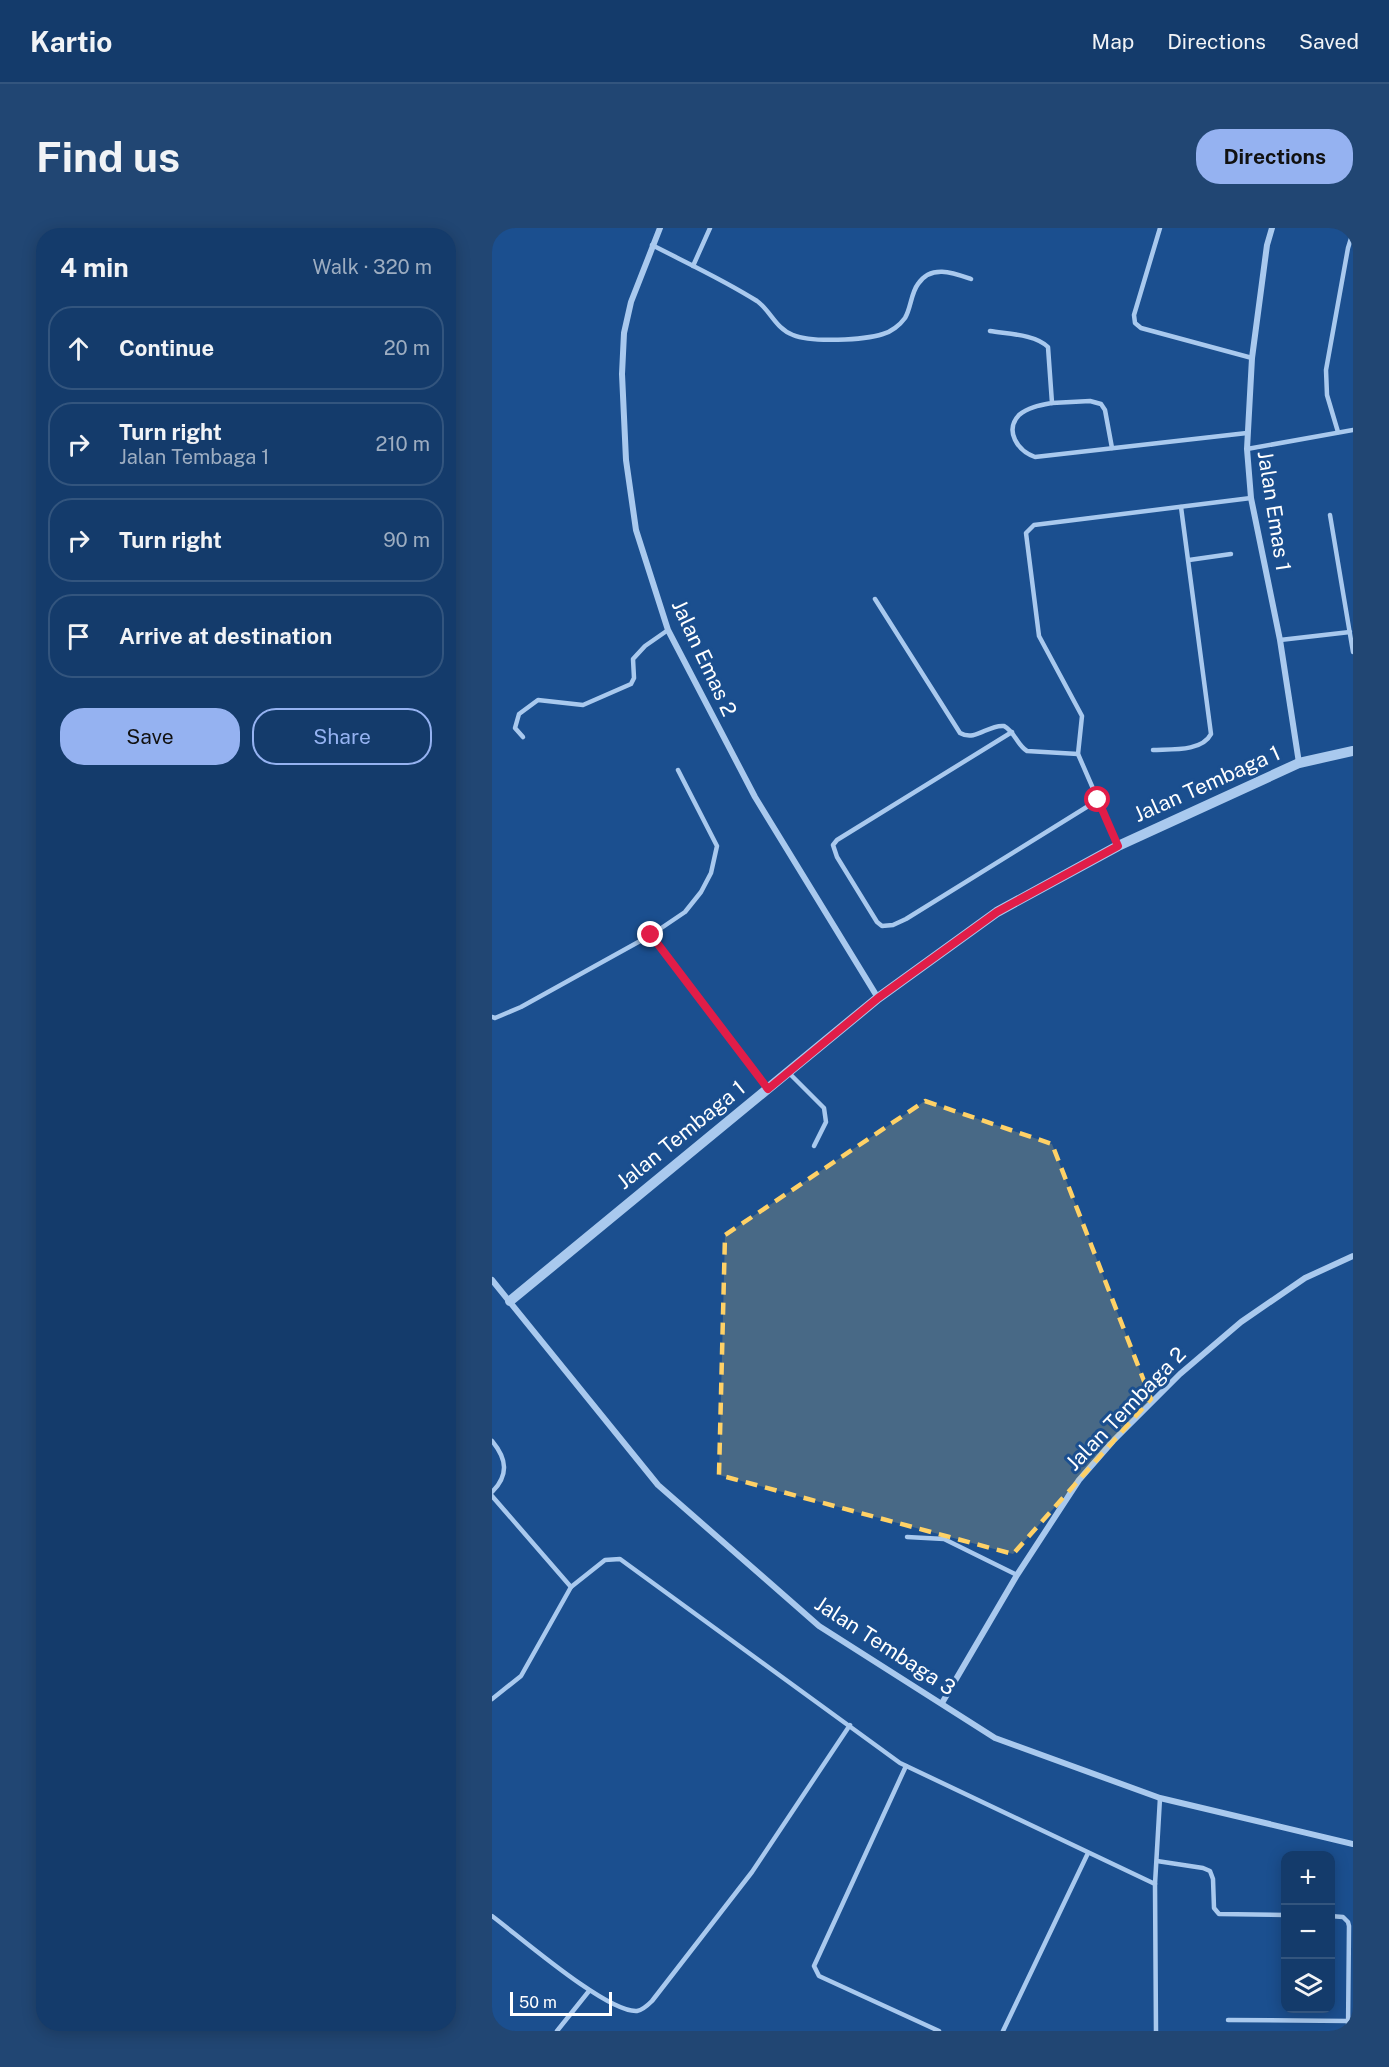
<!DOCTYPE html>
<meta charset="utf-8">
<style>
body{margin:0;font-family:"Public Sans",sans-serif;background:#214673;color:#f1f3f6}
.controls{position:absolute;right:18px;bottom:18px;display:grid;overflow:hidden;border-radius:12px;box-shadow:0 3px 15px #0003}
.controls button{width:54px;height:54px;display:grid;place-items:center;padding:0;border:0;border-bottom:2px solid #33557e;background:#143b6b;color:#f1f3f6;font:30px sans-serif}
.scale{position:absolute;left:18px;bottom:15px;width:102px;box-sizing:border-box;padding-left:6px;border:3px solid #fff;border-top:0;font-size:16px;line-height:21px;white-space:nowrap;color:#fff;-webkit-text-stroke:4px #1b4f8f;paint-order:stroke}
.stop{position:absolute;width:18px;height:18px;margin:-14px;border:4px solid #e11d48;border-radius:50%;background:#fff}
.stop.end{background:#e11d48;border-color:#fff;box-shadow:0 2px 6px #0008}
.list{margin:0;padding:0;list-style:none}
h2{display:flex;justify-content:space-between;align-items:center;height:78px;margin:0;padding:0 24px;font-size:26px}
h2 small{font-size:20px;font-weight:400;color:#9dadc1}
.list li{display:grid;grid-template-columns:39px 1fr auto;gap:18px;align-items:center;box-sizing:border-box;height:84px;margin:0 12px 12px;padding:0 12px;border:2px solid #33557e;border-radius:24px}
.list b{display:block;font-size:22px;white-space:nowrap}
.list p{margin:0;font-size:20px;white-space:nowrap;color:#9dadc1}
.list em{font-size:20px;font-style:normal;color:#9dadc1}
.actions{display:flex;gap:12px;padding:18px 24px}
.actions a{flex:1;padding:14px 0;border:2px solid #95b2f1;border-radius:24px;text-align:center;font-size:21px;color:#95b2f1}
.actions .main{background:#95b2f1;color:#111}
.icon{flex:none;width:33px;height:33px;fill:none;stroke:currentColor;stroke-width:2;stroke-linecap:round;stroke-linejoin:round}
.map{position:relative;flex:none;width:861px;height:1803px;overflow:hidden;border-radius:24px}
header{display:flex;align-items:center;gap:36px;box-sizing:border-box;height:84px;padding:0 30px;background:#143b6b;border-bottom:2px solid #33557e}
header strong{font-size:28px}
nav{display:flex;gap:33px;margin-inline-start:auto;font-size:21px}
.intro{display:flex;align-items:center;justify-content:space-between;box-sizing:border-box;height:144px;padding:0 36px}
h1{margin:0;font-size:42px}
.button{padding:15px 27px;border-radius:24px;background:#95b2f1;color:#111;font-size:21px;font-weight:700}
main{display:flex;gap:36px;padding:0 36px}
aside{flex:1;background:#143b6b;border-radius:24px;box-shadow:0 3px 15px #0003}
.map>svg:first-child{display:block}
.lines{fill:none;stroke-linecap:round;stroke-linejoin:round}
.service{stroke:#a9c9ee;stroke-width:4.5}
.minor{stroke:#a9c9ee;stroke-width:6}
.tertiary{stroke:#a9c9ee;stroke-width:10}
.route{stroke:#e11d48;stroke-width:8}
.marked{fill:#ffd166;fill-opacity:0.2;stroke:#ffd166;stroke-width:4.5;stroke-dasharray:12 8;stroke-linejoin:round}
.labels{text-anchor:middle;stroke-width:6;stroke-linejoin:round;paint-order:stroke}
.street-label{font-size:21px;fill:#fff;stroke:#1b4f8f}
</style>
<header>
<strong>Kartio</strong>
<nav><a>Map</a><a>Directions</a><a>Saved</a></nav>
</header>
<div class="intro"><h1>Find us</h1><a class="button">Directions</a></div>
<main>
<aside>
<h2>4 min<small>Walk · 320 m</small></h2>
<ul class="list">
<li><svg class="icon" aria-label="ahead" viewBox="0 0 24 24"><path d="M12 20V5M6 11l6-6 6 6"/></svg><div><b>Continue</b></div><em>20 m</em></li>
<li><svg class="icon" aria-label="right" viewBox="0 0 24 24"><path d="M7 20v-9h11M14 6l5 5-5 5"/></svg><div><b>Turn right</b><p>Jalan Tembaga 1</p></div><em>210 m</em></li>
<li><svg class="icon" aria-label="right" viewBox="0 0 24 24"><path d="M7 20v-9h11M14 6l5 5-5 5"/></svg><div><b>Turn right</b></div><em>90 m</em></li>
<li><svg class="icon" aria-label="arrive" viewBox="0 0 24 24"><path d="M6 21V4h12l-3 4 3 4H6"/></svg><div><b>Arrive at destination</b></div></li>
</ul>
<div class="actions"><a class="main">Save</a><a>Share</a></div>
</aside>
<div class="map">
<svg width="861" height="1803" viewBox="0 0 861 1803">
<rect width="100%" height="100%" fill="#1b4f8f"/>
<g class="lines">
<g class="service">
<path d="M668 0 642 87 643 95 649 100 760 130"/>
<path d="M160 17C195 35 232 52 265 73 278 82 284 101 301 107 320 115 372 112 391 106 399 104 408 97 413 90 419 80 419 65 426 56 439 36 462 45 479 51"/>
<path d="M201 38 218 0"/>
<path d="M498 103C515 106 543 106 556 119L560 175C549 177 536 179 527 187 512 203 526 223 543 229L755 205"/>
<path d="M560 175 598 173 609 176 613 182 620 220"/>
<path d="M846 204 835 167 834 142 856 20 861 4"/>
<path d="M755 221 861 202"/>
<path d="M838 287 861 424"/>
<path d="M697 332 739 326"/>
<path d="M383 371 468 505C484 514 496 496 512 498 523 504 525 517 535 523L586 526"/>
<path d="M788 412 858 404"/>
<path d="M520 504 345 612 341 617 345 629 385 694 390 698 401 697 414 691 606 572"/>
<path d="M31 509 23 500 27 486 46 472 91 477 139 456 142 450 141 431 153 418 176 402"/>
<path d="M661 522C678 521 710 524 719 506L689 279"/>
<path d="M626 618 586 526 590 488 547 408 534 305 542 297 759 270"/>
<path d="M159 707 276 861"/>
<path d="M0 789 3 790 29 779 159 707 193 684 209 664 219 645 225 618 186 542"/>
<path d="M296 844 332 880 334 894 322 918"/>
<path d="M0 1213C15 1231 17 1247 0 1264"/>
<path d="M0 1268 79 1359"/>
<path d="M415 1309 452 1311 525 1347"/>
<path d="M0 1471 29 1448 79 1359 113 1332 128 1331 408 1535 663 1656"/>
<path d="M414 1538 322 1738 327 1748 447 1803"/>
<path d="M665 1633 711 1640 718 1643 721 1651 722 1680 727 1686 794 1687"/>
<path d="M0 1688C27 1708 115 1785 145 1783 151 1782 156 1777 160 1773L260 1644 358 1497"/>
<path d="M838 1688 851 1689 856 1694 857 1698 856 1803"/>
<path d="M736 1792 856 1793"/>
<path d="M65 1803 97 1763"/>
<path d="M511 1803 596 1625"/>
<path d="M664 1803 663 1656 668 1570"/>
</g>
<g class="minor">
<path d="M168 0 139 74 132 105 130 146 134 232 144 302 176 402 263 569 386 770"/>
<path d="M780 0 775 17 760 130 755 221 759 270 788 412 807 535"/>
<path d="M0 1052 166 1257 327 1398 503 1510 668 1570 861 1616"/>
<path d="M450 1475 525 1347 587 1252 621 1213 688 1146 749 1094 813 1050 861 1028"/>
</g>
<path class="tertiary" d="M18 1073 386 770 505 684 626 618 807 535 861 523"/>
</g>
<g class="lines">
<path class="route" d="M159 707 276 861 386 770 505 684 626 618 606 572"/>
</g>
<path class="marked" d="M433 873 560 916 659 1171 521 1326 227 1247 233 1007Z"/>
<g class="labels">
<g class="street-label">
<text transform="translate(782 283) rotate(81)" y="7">Jalan Emas 1</text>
<text transform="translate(212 430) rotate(65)" y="7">Jalan Emas 2</text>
<text transform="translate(715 556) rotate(-24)" y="7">Jalan Tembaga 1</text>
<text transform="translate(189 907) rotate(-39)" y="7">Jalan Tembaga 1</text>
<text transform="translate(634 1181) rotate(-46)" y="7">Jalan Tembaga 2</text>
<text transform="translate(393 1418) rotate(33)" y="7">Jalan Tembaga 3</text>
</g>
</g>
</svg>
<div class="controls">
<button>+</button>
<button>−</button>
<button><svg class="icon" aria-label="layers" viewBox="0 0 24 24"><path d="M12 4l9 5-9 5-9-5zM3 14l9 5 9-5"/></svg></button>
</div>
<div class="scale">50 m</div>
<div class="stop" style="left:606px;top:572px"></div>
<div class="stop end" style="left:159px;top:707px"></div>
</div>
</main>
